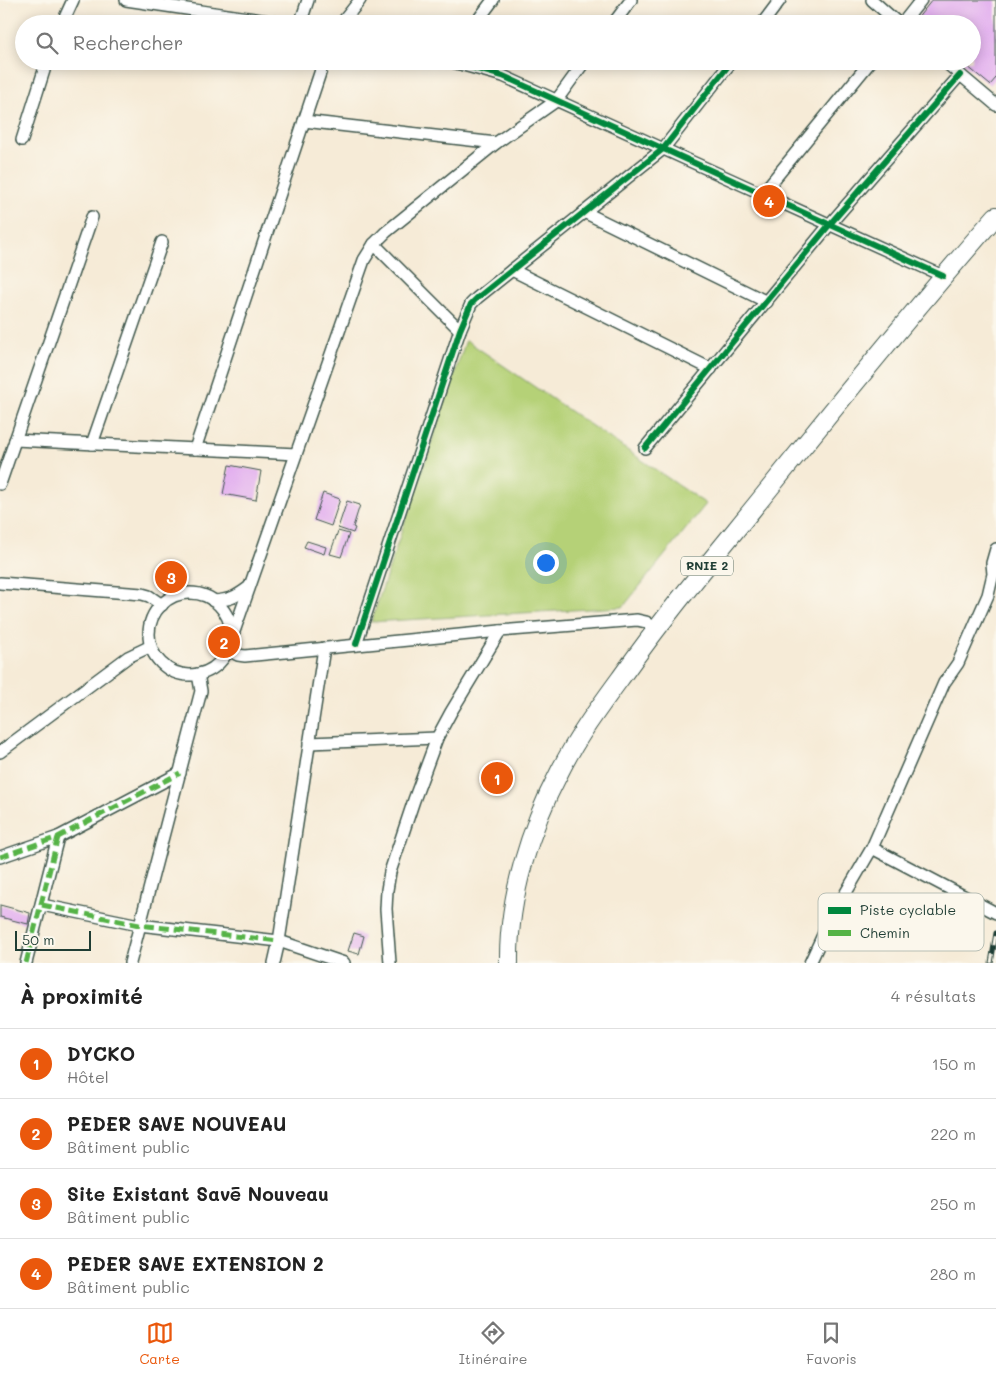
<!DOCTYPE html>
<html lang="fr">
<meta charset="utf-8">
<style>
body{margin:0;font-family:Mali,sans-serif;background:#f6f6f6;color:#222}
.scale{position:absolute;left:15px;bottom:12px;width:76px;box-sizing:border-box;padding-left:5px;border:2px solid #1f3d34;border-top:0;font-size:14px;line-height:18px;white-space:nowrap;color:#1f3d34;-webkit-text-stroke:4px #fbf7ec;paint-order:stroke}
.you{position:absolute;left:545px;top:562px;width:18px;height:18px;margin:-12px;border:4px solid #fff;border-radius:50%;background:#1a73e8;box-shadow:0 0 0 8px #1a73e833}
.badge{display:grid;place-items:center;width:32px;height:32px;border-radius:50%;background:#ea580c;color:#fff;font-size:16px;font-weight:700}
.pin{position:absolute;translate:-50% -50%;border:2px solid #fff;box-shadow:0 1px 5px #0006}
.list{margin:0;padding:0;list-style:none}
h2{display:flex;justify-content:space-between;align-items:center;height:65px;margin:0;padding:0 20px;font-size:21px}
h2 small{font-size:16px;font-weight:400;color:#767676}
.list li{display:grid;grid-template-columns:32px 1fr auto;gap:15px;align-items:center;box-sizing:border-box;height:70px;padding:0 20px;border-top:1px solid #e0e0e0}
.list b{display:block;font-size:19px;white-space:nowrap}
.list p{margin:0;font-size:16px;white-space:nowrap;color:#767676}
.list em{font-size:16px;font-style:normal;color:#767676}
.icon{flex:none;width:28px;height:28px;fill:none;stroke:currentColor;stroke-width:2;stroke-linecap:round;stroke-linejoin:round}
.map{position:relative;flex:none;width:996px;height:963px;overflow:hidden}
.search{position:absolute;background:#fff;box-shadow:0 2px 12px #0003;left:15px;right:15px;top:15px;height:55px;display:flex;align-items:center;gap:12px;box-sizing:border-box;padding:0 18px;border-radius:28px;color:#767676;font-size:19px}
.sheet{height:345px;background:#fff}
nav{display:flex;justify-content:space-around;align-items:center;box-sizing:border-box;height:70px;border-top:1px solid #e0e0e0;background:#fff;font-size:14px;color:#767676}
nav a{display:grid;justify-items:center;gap:2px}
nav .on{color:#ea580c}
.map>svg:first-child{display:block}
.green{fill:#b5d177;stroke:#6a8756}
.building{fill:#e2aeef}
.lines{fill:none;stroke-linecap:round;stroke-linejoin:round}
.minor-casing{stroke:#3f574c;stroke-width:14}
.primary-casing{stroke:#3f574c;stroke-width:20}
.minor{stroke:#fff;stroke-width:11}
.primary{stroke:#fff;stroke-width:18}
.rail-casing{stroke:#1f3d34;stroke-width:5}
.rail{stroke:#fbf7ec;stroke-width:3;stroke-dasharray:9;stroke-linecap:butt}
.quiet{stroke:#55b346;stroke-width:5;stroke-dasharray:10 5;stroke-linecap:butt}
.cycleway-casing{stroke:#fbf7ec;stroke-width:9}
.cycleway{stroke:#00873e;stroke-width:6}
.labels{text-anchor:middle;stroke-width:5;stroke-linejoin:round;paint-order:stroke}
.shield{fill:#fbf7ec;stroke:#61756b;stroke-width:1}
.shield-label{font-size:12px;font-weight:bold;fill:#1f3d34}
.key{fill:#fbf7ec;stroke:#b9bfb5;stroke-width:1}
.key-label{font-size:14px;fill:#1f3d34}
</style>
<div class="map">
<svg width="996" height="963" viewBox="0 0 996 963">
<rect width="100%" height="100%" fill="#fbf7ec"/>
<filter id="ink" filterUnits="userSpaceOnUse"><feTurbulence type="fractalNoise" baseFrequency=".02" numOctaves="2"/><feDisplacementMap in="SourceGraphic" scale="10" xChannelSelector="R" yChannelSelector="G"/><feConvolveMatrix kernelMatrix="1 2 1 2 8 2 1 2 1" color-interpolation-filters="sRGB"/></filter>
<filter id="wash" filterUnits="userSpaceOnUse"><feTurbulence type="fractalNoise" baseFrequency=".0096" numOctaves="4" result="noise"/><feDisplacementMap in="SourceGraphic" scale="20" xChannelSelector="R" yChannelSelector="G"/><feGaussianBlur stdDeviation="1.12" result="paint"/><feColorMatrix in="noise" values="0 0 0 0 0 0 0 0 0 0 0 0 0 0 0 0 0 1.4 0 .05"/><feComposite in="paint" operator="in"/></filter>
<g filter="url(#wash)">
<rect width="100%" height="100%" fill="#f6ebd7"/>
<path class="green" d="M466 340 706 504 623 607 371 622Z"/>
<g id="blocks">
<g class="building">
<path d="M932 0H996V78L990 85 961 61H972V24H913Z"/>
<path d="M229 465 261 471 256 500 223 494Z"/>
<path d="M323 493 340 499 331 526 314 520Z"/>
<path d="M347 501 360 505 353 527 355 528 353 533 338 528Z"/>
<path d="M338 531 349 534 341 557 330 554Z"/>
<path d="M307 541 326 547 324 554 304 547Z"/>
<path d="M0 905 30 913 28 924 0 917Z"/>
<path d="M354 933 364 936 359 954 348 951Z"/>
</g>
</g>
</g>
<g filter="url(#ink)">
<use href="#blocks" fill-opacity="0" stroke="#3f574c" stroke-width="1"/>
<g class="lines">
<defs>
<g id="minor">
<path d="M126 0 288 24"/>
<path d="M872 0 899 24"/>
<path d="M62 24 73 0"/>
<path d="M300 24 308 0"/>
<path d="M341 24 360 0"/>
<path d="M475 24 493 0"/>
<path d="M613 24 631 0"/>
<path d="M762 24 780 0"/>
<path d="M902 24 921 0"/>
<path d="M449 61 503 76 943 276"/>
<path d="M944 61 996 105"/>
<path d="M304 121 496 143"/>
<path d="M22 140 47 61"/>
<path d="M762 194 871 61"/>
<path d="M584 212 767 302"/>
<path d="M374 244 460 330"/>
<path d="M512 270 711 369"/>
<path d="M15 440 296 454"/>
<path d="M92 444 162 242"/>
<path d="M645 448 830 224 960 75"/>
<path d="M195 449 324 61"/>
<path d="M0 484 92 217"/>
<path d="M0 583 142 594 149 596 162 605"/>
<circle cx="190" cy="634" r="41"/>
<path d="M213 601C230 600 236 597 249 587"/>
<path d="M230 643 364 260 374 244 386 232 496 143 556 101 585 61"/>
<path d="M356 644 460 330 471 304 477 298 663 149 732 61"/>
<path d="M228 650 238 655 245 656 500 631 637 620 646 622 656 629"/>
<path d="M309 743 437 738"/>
<path d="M0 752 128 657 151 646"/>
<path d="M872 848 996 913"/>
<path d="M0 857 58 837 180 773"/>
<path d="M42 905 139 925 279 941 344 963"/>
<path d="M26 963 58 837"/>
<path d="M130 963 201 691 198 674"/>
<path d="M274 963 279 941 324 648"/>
<path d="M390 963 386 909 387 890 390 872 414 800 437 738 451 712 500 631"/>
<path d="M810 963 830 920 872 848 944 683 958 663 988 595 993 574 992 563 996 549"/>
</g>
<path id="primary" d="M509 963C508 898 530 828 560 771 577 737 600 706 622 676 668 611 719 551 769 489 843 397 918 305 996 216"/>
</defs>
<use href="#minor" class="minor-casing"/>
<use href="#primary" class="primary-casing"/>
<use href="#minor" class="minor"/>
<use href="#primary" class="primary"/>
<defs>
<path id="rail" d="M991 963 996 933"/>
</defs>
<use href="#rail" class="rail-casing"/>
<use href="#rail" class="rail"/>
<g class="quiet">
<path d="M0 857 58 837 180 773"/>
<path d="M42 905 139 925 279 941"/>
<path d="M26 963 58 837"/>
</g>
<defs>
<g id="cycleway">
<path d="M449 61 503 76 943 276"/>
<path d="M645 448 830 224 960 75"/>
<path d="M356 644 460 330 471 304 477 298 663 149 732 61"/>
</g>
</defs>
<use href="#cycleway" class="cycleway-casing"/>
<use href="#cycleway" class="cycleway"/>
</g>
</g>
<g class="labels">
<rect class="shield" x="681" y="556.5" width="52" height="19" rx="4"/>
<g class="shield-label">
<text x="707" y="570">RNIE 2</text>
</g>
</g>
<rect x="818" y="893" width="166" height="58" rx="8" class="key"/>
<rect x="828" y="907" width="23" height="7" fill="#00873e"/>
<rect x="828" y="930" width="23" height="6" fill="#55b346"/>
<g class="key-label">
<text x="860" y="915">Piste cyclable</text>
<text x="860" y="938">Chemin</text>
</g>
</svg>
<div class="scale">50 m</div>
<div class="you"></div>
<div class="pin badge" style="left:497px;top:778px">1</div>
<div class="pin badge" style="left:224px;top:642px">2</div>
<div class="pin badge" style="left:171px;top:577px">3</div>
<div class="pin badge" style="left:769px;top:201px">4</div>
<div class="search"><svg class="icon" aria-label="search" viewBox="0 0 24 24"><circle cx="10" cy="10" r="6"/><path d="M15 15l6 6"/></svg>Rechercher</div>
</div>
<section class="sheet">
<h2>À proximité<small>4 résultats</small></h2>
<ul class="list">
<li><span class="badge">1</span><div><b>DYCKO</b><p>Hôtel</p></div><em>150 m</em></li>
<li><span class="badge">2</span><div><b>PEDER SAVE NOUVEAU</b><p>Bâtiment public</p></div><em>220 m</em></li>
<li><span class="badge">3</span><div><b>Site Existant Savē Nouveau</b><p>Bâtiment public</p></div><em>250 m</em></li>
<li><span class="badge">4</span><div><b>PEDER SAVE EXTENSION 2</b><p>Bâtiment public</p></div><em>280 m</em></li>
</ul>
</section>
<nav>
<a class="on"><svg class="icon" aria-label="map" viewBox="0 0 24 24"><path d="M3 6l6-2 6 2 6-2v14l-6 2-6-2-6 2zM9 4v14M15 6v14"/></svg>Carte</a>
<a><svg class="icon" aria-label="directions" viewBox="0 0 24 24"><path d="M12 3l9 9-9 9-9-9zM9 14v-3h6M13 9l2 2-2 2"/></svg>Itinéraire</a>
<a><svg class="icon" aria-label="saved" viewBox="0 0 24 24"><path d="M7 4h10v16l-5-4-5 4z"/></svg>Favoris</a>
</nav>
